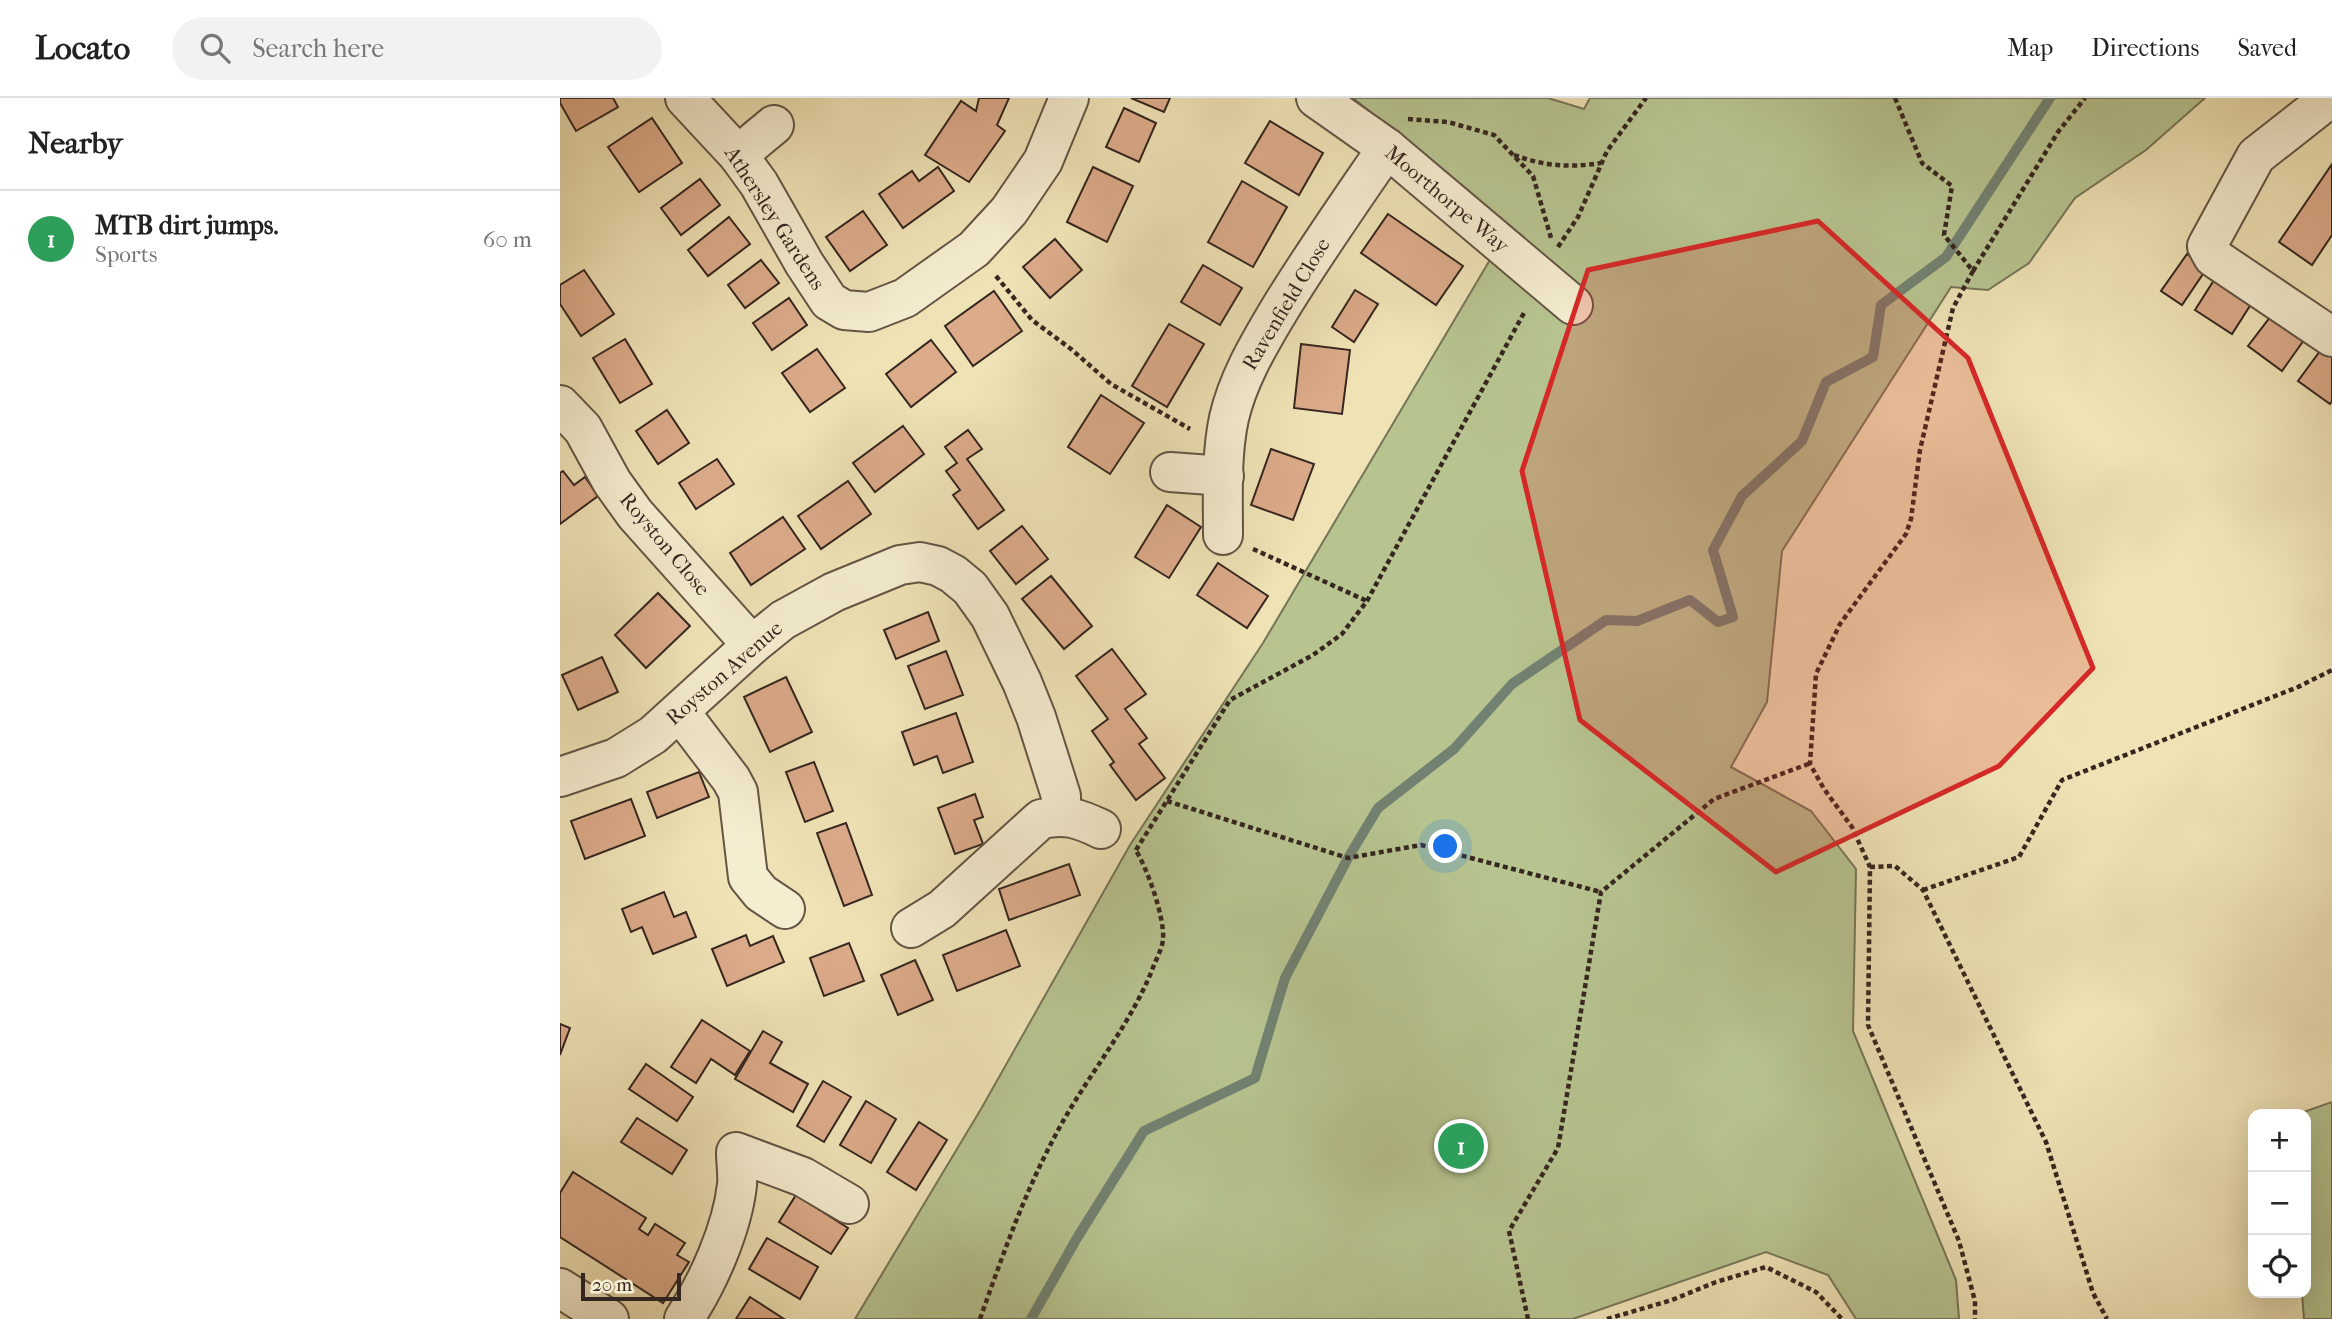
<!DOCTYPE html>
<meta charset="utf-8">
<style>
body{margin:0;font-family:"IM FELL French Canon",serif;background:#f2f2f2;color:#222}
.controls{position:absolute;right:21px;bottom:21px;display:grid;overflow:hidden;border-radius:14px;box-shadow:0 7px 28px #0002}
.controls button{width:63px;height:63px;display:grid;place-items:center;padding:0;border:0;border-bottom:2px solid #e0e0e0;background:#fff;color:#222;font:35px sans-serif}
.scale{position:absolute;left:21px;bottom:18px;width:100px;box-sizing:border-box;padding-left:7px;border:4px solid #35261f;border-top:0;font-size:19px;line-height:24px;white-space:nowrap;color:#35261f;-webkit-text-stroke:5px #f5edd0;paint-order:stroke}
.you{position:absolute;left:886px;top:749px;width:24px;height:24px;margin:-18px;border:5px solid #fff;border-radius:50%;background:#1a73e8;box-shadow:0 0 0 10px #1a73e833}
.badge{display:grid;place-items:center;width:46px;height:46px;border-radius:50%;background:#8f2418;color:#fff;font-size:23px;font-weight:700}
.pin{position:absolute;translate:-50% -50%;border:4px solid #fff;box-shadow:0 2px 7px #0006}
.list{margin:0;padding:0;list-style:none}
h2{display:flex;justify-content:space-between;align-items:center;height:91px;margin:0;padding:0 28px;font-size:30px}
h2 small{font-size:23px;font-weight:400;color:#767676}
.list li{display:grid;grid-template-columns:46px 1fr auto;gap:21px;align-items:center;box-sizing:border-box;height:98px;padding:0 28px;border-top:2px solid #e0e0e0}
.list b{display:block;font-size:26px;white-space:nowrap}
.list p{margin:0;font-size:23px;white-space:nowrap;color:#767676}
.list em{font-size:23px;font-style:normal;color:#767676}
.icon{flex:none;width:38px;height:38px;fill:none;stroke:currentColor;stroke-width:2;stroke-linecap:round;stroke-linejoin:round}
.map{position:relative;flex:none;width:1772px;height:1221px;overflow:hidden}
header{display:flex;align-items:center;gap:42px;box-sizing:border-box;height:98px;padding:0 35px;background:#fff;border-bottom:2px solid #e0e0e0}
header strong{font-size:33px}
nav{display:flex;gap:38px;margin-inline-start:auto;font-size:24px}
.search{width:490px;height:63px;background:#f2f2f2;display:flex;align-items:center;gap:18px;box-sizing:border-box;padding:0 24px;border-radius:38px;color:#767676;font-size:26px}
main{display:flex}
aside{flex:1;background:#fff}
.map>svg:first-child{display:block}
.green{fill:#b7c490;stroke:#767558;stroke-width:2}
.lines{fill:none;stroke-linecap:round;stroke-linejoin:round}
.stream{stroke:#728272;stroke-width:10}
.building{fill:#dcab8a;stroke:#35261f;stroke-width:2}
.minor-casing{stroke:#645545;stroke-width:42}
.path{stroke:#35261f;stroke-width:4.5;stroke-dasharray:5 3.5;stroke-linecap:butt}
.minor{stroke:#f5edd0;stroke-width:38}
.marked{fill:#d62828;fill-opacity:0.2;stroke:#d62828;stroke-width:5;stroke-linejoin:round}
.labels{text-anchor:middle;stroke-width:5;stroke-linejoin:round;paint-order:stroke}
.street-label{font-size:21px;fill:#35261f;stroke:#f5edd0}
</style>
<header>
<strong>Locato</strong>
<div class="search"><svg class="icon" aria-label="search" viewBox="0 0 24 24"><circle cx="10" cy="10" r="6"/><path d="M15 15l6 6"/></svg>Search here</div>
<nav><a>Map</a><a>Directions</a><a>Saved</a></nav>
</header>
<main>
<aside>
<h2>Nearby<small></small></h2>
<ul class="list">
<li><span class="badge" style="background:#2e9e5b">1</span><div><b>MTB dirt jumps.</b><p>Sports</p></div><em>60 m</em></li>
</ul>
</aside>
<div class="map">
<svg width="1772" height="1221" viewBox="0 0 1772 1221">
<rect width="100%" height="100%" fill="#efe3b6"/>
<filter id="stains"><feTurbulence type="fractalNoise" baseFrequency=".00286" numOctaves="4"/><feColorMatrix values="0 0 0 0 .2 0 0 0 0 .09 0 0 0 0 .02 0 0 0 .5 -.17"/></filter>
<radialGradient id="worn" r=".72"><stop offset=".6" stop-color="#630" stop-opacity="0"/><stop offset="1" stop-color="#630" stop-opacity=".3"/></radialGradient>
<g class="green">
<path d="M793 0H988L1024 11 1030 0H1645L1586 52 1515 100 1469 165 1428 192 1391 189 1222 453 1207 604 1171 669 1251 713 1296 771 1293 933 1396 1182 1399 1221H1296L1268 1177 1206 1154 1013 1221H295L421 1011 570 747 703 545 950 128Z"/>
<path d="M1772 1004V1221H1744L1742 1195H1746V1016H1738Z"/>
</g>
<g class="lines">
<path class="stream" d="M471 1221 517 1140 584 1033 695 980 725 880 788 760 818 710 894 651 952 586 1046 522 1077 523 1130 502 1158 524 1173 519 1153 452 1182 398 1242 343 1266 284 1313 259 1321 207 1386 159 1490 0"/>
</g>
<g class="building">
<path d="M0 0H53L58 9 16 33 0 5Z"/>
<path d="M419 0H449L437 27 445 33 409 84 365 57 401 3 416 13Z"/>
<path d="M571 0H610L604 14Z"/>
<path d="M564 10 596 25 579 64 546 49Z"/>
<path d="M92 20 122 65 79 94 48 49Z"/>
<path d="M710 23 763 55 739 97 685 65Z"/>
<path d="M1772 66V137L1752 167 1719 144Z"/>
<path d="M378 69 394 93 343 130 319 96 352 73 359 83Z"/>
<path d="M533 69 573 88 547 144 507 124Z"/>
<path d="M140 81 160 107 121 137 101 110Z"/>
<path d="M682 83 727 109 693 169 648 144Z"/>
<path d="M303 113 327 147 290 173 266 139Z"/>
<path d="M828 116 903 168 876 207 801 155Z"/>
<path d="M169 119 190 146 148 178 128 152Z"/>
<path d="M495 141 522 172 490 200 463 169Z"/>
<path d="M1627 156 1647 170 1622 207 1601 193Z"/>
<path d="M201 162 219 185 185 210 168 187Z"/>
<path d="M643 167 682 190 660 227 621 204Z"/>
<path d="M24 172 54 216 21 238 0 206V187Z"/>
<path d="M1656 179 1693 203 1672 236 1635 212Z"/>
<path d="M795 192 818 206 794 244 772 229Z"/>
<path d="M434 193 462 233 413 268 385 228Z"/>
<path d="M229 200 247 227 212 252 193 225Z"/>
<path d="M1711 218 1744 242 1722 273 1688 248Z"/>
<path d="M609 226 644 246 607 309 572 288Z"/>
<path d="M65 241 92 286 60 305 33 260Z"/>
<path d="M371 242 396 274 351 309 326 276Z"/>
<path d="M741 246 790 252 782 316 734 310Z"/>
<path d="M1763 249 1772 256V303L1770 306 1738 283Z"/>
<path d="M257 251 285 290 250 314 222 275Z"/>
<path d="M541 297 584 325 550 376 508 349Z"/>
<path d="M107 312 129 345 98 366 76 333Z"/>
<path d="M343 328 364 356 315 394 293 365Z"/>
<path d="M408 332 422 351 407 361 444 412 418 431 393 397 400 392 386 373 397 365 385 349Z"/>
<path d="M711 351 754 366 733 422 691 407Z"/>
<path d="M157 361 174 386 136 411 119 385Z"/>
<path d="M3 373 14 387 25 379 38 398 0 426V375Z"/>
<path d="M288 383 311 416 261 451 238 418Z"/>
<path d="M607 407 641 429 609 480 575 459Z"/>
<path d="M223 419 245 451 191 487 170 455Z"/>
<path d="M462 428 488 461 456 486 430 453Z"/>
<path d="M658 465 708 498 687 530 637 497Z"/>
<path d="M491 478 532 528 504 551 462 501Z"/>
<path d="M98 495 130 528 86 570 55 537Z"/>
<path d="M368 514 379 543 336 561 324 532Z"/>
<path d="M552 551 586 596 565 611 587 640 579 646 605 680 576 702 550 667 554 664 532 633 548 621 516 578Z"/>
<path d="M386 553 403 597 365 611 348 568Z"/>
<path d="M42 559 58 594 18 612 2 577Z"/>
<path d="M226 579 252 634 210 654 184 599Z"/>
<path d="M396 615 413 664 383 675 377 658 354 667 342 634Z"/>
<path d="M254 664 273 713 245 724 226 674Z"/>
<path d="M139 674 149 699 97 720 87 694Z"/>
<path d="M415 696 423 719 414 722 423 746 395 756 378 710Z"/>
<path d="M71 701 85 738 25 761 11 723Z"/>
<path d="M286 725 312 797 284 808 257 735Z"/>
<path d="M509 766 520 797 449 822 439 791Z"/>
<path d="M104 794 114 819 126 814 136 839 93 856 82 829 71 834 62 811Z"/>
<path d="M446 832 460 868 397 893 383 857Z"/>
<path d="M186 837 190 848 213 838 224 864 167 888 152 851Z"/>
<path d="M289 845 304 883 264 898 250 860Z"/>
<path d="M355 862 373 902 338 917 321 877Z"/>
<path d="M142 922 190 953 175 977 151 961 136 985 111 969Z"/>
<path d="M0 926 10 930 0 957Z"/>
<path d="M203 933 222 944 210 965 248 986 233 1014 175 981Z"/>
<path d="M86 966 133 999 117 1023 69 991Z"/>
<path d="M263 983 291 999 264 1044 237 1028Z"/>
<path d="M306 1003 336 1021 311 1065 280 1047Z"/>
<path d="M77 1020 127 1052 112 1076 61 1044Z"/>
<path d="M359 1024 387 1042 356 1092 327 1074Z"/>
<path d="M13 1074 86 1120 79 1131 88 1137 95 1126 125 1145 117 1157 129 1164 103 1205 0 1139V1095Z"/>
<path d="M236 1097 288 1130 271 1156 219 1124Z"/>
<path d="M207 1140 258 1169 240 1201 189 1171Z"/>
<path d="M190 1199 224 1221H176Z"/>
</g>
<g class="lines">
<defs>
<g id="minor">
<path d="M125 0 178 57 199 86 244 165 269 203 284 212 309 214 345 200 414 151 449 113 483 63 509 0"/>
<path d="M756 0 827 50 1013 207"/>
<path d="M1770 0 1696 58 1647 148 1653 159 1772 239"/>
<path d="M178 57 214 27"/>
<path d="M0 307 23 331 52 384 75 416 192 547"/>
<path d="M610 374 664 378"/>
<path d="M663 437C663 398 661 357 669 320 678 281 698 248 718 214 752 158 790 104 827 50"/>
<path d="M120 614 171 681 178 694 188 779 201 795 225 811"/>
<path d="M0 679 56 660 93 637 192 547 223 522 274 494 340 467 360 464 378 468 393 476 410 490 430 518 462 584 476 619 501 698V717"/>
<path d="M351 830 382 811 481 721C506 716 518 720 541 731"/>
<path d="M0 1190 49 1221"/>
<path d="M124 1221C148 1185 172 1131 177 1087 178 1077 176 1065 176 1054L243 1079 289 1106"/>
</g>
</defs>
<use href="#minor" class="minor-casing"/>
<g class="path">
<path d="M1335 0 1362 65 1392 88 1384 137 1413 173 1393 210 1360 352 1351 421 1346 436 1280 526 1256 576 1250 666 1264 691 1292 729 1310 769 1308 927 1399 1143 1415 1203V1221"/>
<path d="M848 21 888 24 934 37 973 78 991 140"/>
<path d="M954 57C985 68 1008 70 1041 65"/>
<path d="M998 149 1018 119 1047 53 1086 0"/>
<path d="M1413 173 1498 34 1525 0"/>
<path d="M436 178 472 222 511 251 551 286 630 331"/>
<path d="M693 451 807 503"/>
<path d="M607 703 788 760 861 747 1041 794"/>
<path d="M576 752 670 602 753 557 782 536 807 503 965 213"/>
<path d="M1310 769 1335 768 1363 792 1486 1044 1533 1195 1547 1221"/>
<path d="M1363 792 1459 759 1502 682 1738 589 1772 572"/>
<path d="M420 1221C442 1159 464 1096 495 1038 525 980 571 928 594 867 597 860 602 850 603 842 605 820 587 769 575 751"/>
<path d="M968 1221 949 1133 998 1050 1041 794 1154 701 1251 665"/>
<path d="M1047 1221 1112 1202 1156 1184 1206 1169 1256 1194 1282 1221"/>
</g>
<use href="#minor" class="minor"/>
</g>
<path class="marked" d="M1258 123 1408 260 1533 570 1439 668 1216 774 1020 622 962 373 1028 172Z"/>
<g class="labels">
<g class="street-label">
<text transform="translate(887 101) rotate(40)" y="7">Moorthorpe Way</text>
<text transform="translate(215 120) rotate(57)" y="7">Athersley Gardens</text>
<text transform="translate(726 206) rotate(-59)" y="7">Ravenfield Close</text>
<text transform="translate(105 446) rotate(50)" y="7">Royston Close</text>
<text transform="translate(164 575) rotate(-41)" y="7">Royston Avenue</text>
</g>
</g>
<rect width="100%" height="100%" filter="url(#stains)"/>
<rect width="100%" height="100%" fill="url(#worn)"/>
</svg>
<div class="controls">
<button>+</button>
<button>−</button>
<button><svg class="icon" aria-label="locate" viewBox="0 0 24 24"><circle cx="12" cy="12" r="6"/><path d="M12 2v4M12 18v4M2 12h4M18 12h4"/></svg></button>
</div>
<div class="scale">20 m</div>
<div class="you"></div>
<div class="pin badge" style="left:901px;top:1048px;background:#2e9e5b">1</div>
</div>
</main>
